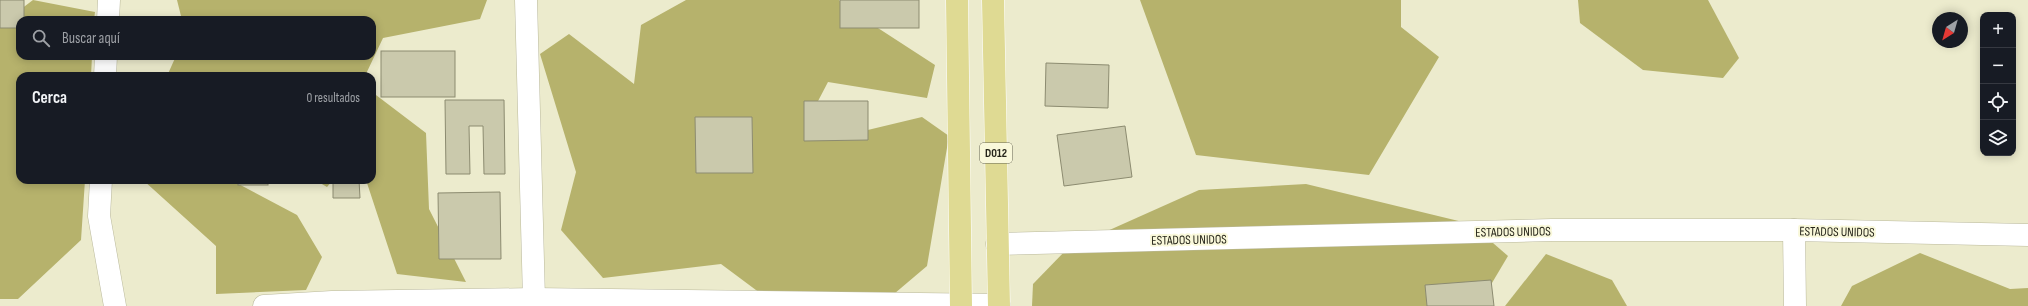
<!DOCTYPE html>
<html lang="es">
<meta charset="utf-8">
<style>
body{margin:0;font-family:"Sofia Sans Condensed",sans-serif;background:#20242c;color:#f1f3f6}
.controls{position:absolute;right:12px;top:12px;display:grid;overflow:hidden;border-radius:8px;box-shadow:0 2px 10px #0003}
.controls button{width:36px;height:36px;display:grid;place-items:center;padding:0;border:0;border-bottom:1px solid #363941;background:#171b24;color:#f1f3f6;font:20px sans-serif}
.compass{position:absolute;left:1932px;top:12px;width:36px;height:36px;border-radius:50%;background:#171b24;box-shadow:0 2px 10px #0003;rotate:217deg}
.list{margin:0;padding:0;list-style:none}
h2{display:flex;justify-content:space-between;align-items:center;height:52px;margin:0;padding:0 16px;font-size:17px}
h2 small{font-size:13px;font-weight:400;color:#9ea1a6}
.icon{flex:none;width:22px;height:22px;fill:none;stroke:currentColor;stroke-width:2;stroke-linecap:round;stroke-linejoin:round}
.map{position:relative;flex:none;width:2028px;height:306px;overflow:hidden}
.search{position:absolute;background:#171b24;box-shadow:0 2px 10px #0003;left:16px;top:16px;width:360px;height:44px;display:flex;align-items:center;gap:10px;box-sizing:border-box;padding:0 14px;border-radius:12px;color:#9ea1a6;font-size:15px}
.panel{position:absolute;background:#171b24;box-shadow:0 2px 10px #0003;left:16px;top:72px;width:360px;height:112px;border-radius:12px}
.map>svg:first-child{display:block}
.forest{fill:#b6b26c}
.building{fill:#cac9ac;stroke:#8c8b70}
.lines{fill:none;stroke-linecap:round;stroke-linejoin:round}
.minor-casing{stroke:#bab99c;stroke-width:23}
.primary-casing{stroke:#fff;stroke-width:23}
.minor{stroke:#fff;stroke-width:22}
.primary{stroke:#dfda93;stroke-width:22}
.labels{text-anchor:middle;stroke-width:4;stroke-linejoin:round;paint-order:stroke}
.shield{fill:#f9f8da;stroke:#656453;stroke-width:1}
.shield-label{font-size:12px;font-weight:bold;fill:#252419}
.street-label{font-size:13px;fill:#252419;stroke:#f9f8da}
</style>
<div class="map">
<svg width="2028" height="306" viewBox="0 0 2028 306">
<rect width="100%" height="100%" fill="#ecebcd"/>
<g class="forest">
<path d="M33 0 95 12 94 20H20V56H92L91 76H20V180H85L81 240 18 299H0V25Z"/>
<path d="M177 0H487L480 19 383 38 365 76H281V74L275 76H167L176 56H372V20H182Z"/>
<path d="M686 0H839L844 6 935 65 927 98 828 82 817 103 851 134 922 117 949 136 927 266 888 299 772 302 721 264 603 278 561 230 576 172 540 54 569 34 634 84 641 25Z"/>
<path d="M1140 0H1401V27L1439 57 1369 175 1196 155Z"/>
<path d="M1578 0H1708L1739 58 1723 78 1643 70 1580 23Z"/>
<path d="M372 92 426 133 429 209 466 282 397 274 366 180H372Z"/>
<path d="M143 180H231L297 215 322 257 306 290 216 294V246Z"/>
<path d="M315 180H333L327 187Z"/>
<path d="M1306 184 1471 224 1508 256 1486 293 1440 306H1032L1033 284 1067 249 1199 190Z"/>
<path d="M1920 253 2010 289 2028 288V306H1841L1852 286Z"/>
<path d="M1546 254 1612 280 1627 306H1505Z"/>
</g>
<g class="building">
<path d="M0 0H24V20H20V28H0Z"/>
<rect x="840" y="0" width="79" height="28"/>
<rect x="381" y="51" width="74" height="46"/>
<path d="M1046 63 1109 65 1108 108 1045 106Z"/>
<path d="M445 100H504L505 174H484L483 126H469L470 174H446Z"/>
<path d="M804 101H868V140L804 141Z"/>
<path d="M695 117H752L753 173H696Z"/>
<path d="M1125 126 1132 177 1064 186 1057 135Z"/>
<rect x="238" y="180" width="30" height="5"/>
<path d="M333 180H359L360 198H333Z"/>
<path d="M500 192 501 259H439L438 193Z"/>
<path d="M1491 280 1494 306H1427L1425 285Z"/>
</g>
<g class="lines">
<defs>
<g id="minor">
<path d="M526 0 534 299"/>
<path d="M108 20 109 0"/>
<path d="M105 76 106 56"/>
<path d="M101 180 99 216 115 306"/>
<path d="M1794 230 1795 306"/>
<path d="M997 244 1552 230H1794L2028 235"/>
<path d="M264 306 332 302 534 299 999 305"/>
</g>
<g id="primary">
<path d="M957 0 961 306"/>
<path d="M993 0 999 306"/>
</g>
</defs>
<use href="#minor" class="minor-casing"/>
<use href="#primary" class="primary-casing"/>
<use href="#minor" class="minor"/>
<use href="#primary" class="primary"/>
</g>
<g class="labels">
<rect class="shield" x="980" y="143" width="32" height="20" rx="3"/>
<g class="shield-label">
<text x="996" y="157">D012</text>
</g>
<g class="street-label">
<text transform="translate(1513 231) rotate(-1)" y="5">ESTADOS UNIDOS</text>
<text transform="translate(1837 231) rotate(1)" y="5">ESTADOS UNIDOS</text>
<text transform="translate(1189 239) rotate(-1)" y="5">ESTADOS UNIDOS</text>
</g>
</g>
</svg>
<div class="controls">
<button>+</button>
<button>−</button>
<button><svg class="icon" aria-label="locate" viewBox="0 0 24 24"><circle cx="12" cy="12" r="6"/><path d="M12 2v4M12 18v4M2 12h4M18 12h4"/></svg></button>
<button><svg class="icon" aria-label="layers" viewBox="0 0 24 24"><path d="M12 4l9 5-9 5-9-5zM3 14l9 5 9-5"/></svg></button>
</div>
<svg class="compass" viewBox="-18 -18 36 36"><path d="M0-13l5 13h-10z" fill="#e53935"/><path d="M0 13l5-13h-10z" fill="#9ea1a6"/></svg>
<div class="search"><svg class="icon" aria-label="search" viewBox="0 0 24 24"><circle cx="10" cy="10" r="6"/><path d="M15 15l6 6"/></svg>Buscar aquí</div>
<section class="panel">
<h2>Cerca<small>0 resultados</small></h2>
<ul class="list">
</ul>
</section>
</div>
